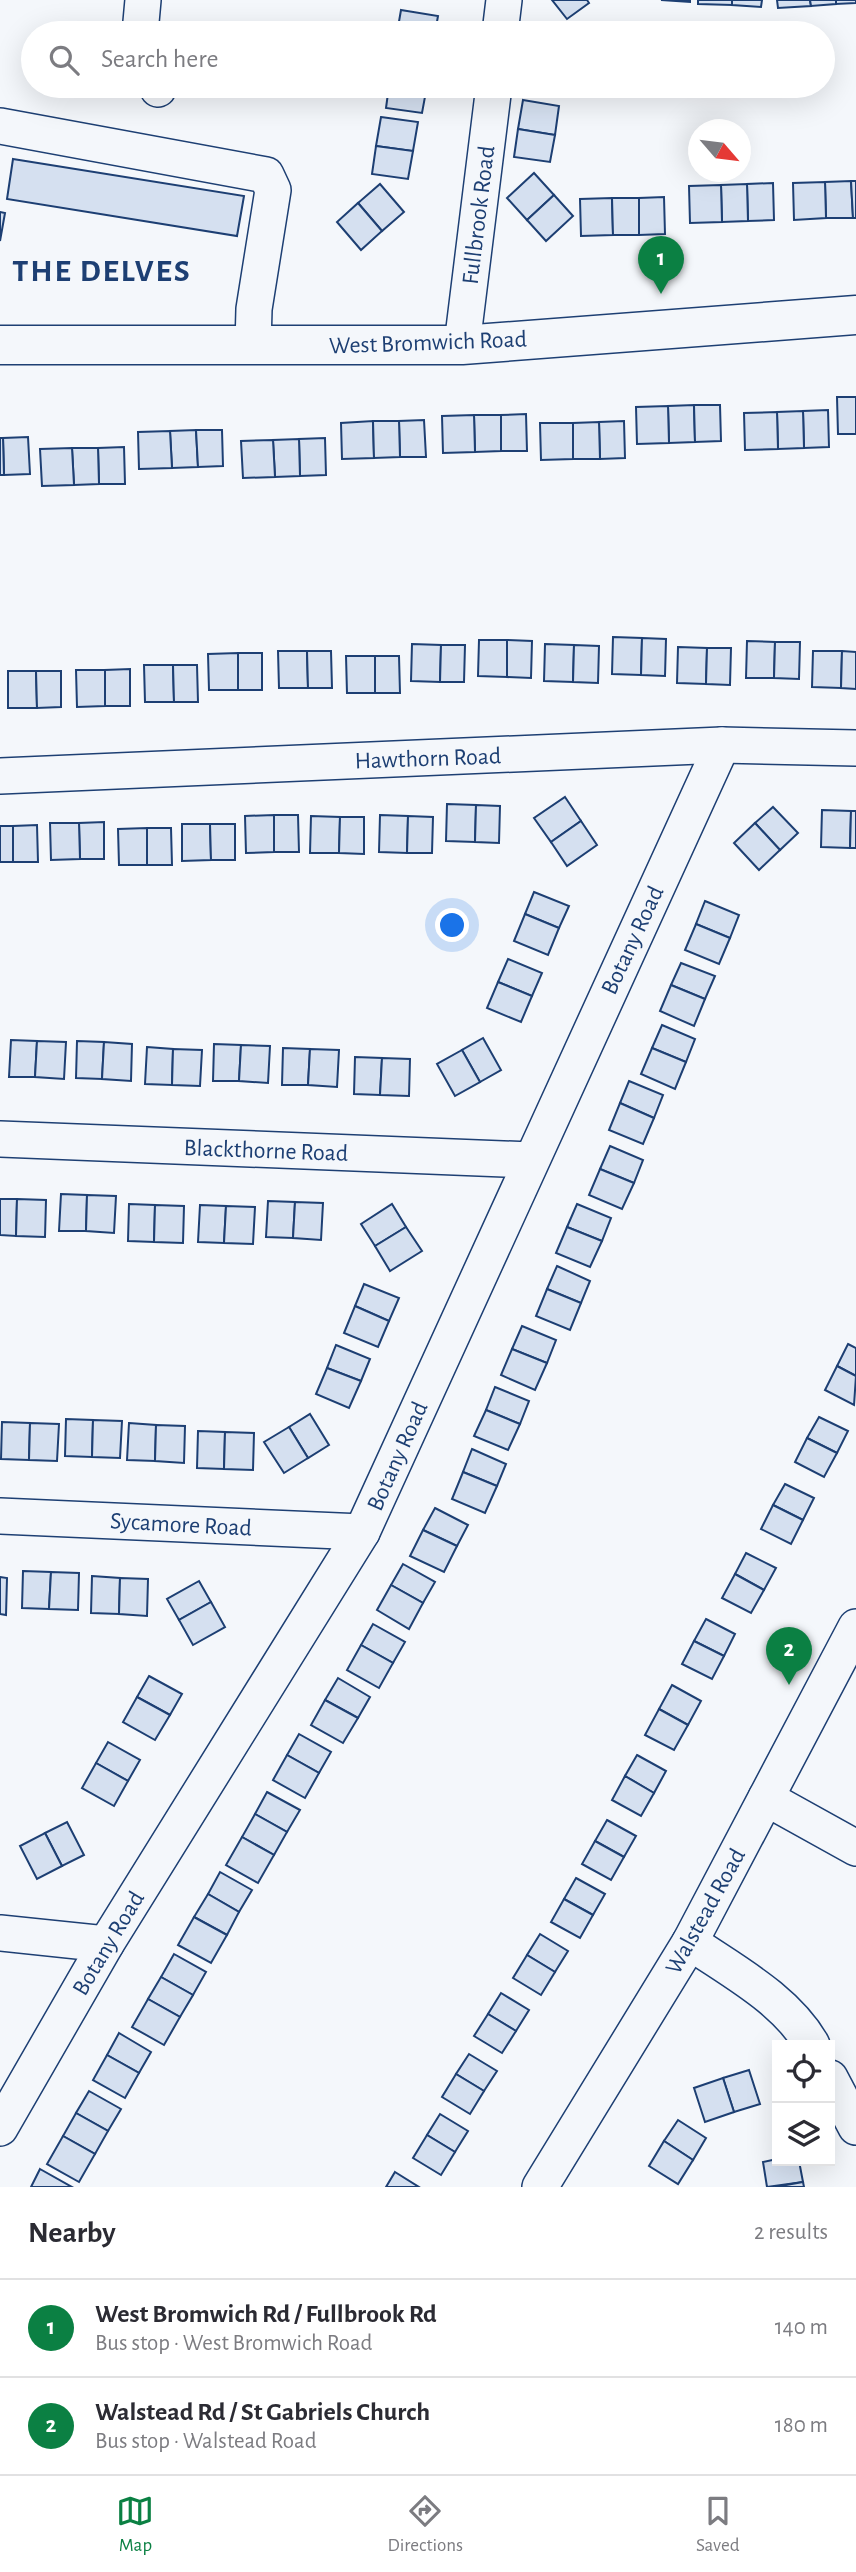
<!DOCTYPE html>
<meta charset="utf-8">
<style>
body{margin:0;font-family:"Alegreya Sans",sans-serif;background:#f7f7f7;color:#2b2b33}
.controls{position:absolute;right:21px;bottom:21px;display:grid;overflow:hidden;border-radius:0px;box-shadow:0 7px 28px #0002}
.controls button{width:63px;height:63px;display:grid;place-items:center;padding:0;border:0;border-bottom:2px solid #e1e1e2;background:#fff;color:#2b2b33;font:35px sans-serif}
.compass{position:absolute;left:688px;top:119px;width:63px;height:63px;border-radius:50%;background:#fff;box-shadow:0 7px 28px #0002;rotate:118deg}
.you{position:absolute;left:453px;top:926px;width:24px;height:24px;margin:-18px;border:5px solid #fff;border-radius:50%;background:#1a73e8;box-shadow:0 0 0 10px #1a73e833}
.badge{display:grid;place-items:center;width:46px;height:46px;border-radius:50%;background:#0b8043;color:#fff;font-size:23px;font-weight:700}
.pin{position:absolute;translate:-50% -58px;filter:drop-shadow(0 2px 4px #0008)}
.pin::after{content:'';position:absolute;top:37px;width:24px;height:21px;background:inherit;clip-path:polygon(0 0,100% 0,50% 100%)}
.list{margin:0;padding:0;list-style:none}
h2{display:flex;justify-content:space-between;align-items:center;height:91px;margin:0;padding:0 28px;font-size:30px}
h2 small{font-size:23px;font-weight:400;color:#7c7c81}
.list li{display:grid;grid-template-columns:46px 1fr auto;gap:21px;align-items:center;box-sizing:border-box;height:98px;padding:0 28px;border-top:2px solid #e1e1e2}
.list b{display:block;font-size:26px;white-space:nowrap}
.list p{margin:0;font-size:23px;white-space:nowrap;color:#7c7c81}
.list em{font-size:23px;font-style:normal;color:#7c7c81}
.icon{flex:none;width:38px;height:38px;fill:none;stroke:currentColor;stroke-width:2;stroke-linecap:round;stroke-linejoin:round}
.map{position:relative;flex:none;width:856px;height:2187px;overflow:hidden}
.search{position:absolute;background:#fff;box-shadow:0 7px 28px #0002;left:21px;right:21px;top:21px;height:77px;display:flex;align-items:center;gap:18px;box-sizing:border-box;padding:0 24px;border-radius:38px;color:#7c7c81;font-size:26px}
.sheet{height:287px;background:#fff}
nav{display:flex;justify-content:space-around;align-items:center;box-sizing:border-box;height:98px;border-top:2px solid #e1e1e2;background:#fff;font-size:19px;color:#7c7c81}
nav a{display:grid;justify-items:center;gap:4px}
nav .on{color:#0b8043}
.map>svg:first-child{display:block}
.building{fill:#d5e0f0;stroke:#1d3f73;stroke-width:2}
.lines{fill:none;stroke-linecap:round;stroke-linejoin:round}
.minor-casing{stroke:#1d3f73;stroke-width:38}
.major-casing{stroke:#1d3f73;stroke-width:41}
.minor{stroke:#f4f7fb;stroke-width:35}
.major{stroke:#f4f7fb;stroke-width:38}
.labels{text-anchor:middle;stroke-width:5;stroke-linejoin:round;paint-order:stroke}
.street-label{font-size:24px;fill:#1d3f73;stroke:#f4f7fb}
.district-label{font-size:32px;font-weight:bold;letter-spacing:2px;fill:#1d3f73;stroke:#f4f7fb}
</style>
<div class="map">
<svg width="856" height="2187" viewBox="0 0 856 2187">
<rect width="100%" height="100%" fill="#f4f7fb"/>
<g class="building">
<path d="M552 0H587L589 3 567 19Z"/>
<path d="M661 0H690V2Z"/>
<path d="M698 0H732V5L698 4Z"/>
<path d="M732 0H762L761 7 732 5Z"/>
<path d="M777 0H810L811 6 778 8Z"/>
<path d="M810 0H836V4L811 6Z"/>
<path d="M836 0H856V3L836 4Z"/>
<path d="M401 10 438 16 435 33H397Z"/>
<path d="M389 86H427L422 113 386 108Z"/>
<path d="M526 86H563L562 96 525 91Z"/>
<path d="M523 100 559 106 555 135 518 129Z"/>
<path d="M381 117 418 122 413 151 376 146Z"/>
<path d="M518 129 555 135 550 162 514 157Z"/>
<path d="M376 146 413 151 408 179 372 174Z"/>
<path d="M13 159 244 196 237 236 7 199Z"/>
<path d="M534 173 554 195 527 220 507 198Z"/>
<path d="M851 181 853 218H826L825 182Z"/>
<path d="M851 181H856V218H853Z"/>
<path d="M825 182 826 218 794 220 793 183Z"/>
<path d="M773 183 774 220 748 221 747 184Z"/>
<path d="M380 184 404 212 382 231 358 203Z"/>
<path d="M747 184 748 221 722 222 721 185Z"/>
<path d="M721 185 722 222 690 223 689 186Z"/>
<path d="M554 195 573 216 546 241 527 220Z"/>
<path d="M664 197 665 234 639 235V198Z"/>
<path d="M612 198 613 235 581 236 580 199Z"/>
<path d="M612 198H639V235H613Z"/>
<path d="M358 203 382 231 361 250 337 222Z"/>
<path d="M0 212 5 213 0 241Z"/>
<path d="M837 397H856V434H838Z"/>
<path d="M694 405 695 442 669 443 668 406Z"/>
<path d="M694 405H720L721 441 695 442Z"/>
<path d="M668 406 669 443 637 444 636 407Z"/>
<path d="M828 410 829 447 804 448 803 411Z"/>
<path d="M803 411 804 448 778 449 777 412Z"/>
<path d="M777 412 778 449 745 450 744 413Z"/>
<path d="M526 414 527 451H501V415Z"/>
<path d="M474 415H501V451L475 452Z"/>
<path d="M474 415 475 452 443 453 442 416Z"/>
<path d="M424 420 426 457H400L399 421Z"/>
<path d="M373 421 374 458 342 459 341 423Z"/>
<path d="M373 421H399L400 457 374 458Z"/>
<path d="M624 421 625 458 600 459 599 422Z"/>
<path d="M599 422 600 459H573V423Z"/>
<path d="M540 423H573V459L541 460Z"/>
<path d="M196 430 198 467 172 468 170 431Z"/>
<path d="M196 430H222L223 466 198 467Z"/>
<path d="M170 431 172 468 139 469 138 432Z"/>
<path d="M28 437 30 474 4 475 3 438Z"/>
<path d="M0 438H3L4 475H0Z"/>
<path d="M325 438 326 475 300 476 299 439Z"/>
<path d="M299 439 300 476 275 477 273 440Z"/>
<path d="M273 440 275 477 243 478 241 441Z"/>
<path d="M124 447 125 484H99L98 448Z"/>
<path d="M72 448H98L99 484 74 485Z"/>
<path d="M72 448 74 485 42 486 40 449Z"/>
<path d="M613 637 642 638 641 675 612 674Z"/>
<path d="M642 638 666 639 665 676 641 675Z"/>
<path d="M479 640H507V677L478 676Z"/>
<path d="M507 640 532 641 531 678 507 677Z"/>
<path d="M747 641 775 642 774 678H746Z"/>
<path d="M775 642H800L799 679 774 678Z"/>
<path d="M412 644 441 645 440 682 411 681Z"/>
<path d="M545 644 574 645 573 682 544 681Z"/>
<path d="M441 645H465L464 682H440Z"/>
<path d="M574 645 599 646 598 683 573 682Z"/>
<path d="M678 647 707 648 706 684 677 683Z"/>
<path d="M707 648H731L730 685 706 684Z"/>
<path d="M278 651H307L308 688H279Z"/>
<path d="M307 651H331L332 688H308Z"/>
<path d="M813 651H842L841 688 812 687Z"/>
<path d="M842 651 856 652V689L841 688Z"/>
<rect x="238" y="653" width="24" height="37"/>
<path d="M238 653V690H209L208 654Z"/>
<path d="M346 656H375V693H347Z"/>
<path d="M375 656H399L400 693H375Z"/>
<path d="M144 665H173L174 702H145Z"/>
<path d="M173 665H197L198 702H174Z"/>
<path d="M130 669V706H105V670Z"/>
<path d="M76 670H105V706L77 707Z"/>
<path d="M8 671H36L37 708H8Z"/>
<path d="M36 671H61V707L37 708Z"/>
<path d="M565 797 581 821 551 842 534 818Z"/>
<path d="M447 804 476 805 475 842 446 841Z"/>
<path d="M476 805 500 806 499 843 475 842Z"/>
<path d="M773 807 798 833 780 850 755 823Z"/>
<path d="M822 810 851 811 850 848 821 847Z"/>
<path d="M851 811H856V848H850Z"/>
<path d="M274 815H298L299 852H274Z"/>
<path d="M274 815V852L246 853 245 816Z"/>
<path d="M380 815 408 816 407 853 379 852Z"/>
<path d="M311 816 340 817 339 853H310Z"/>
<path d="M408 816 433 817 432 853H407Z"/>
<path d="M340 817H364V854L339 853Z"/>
<path d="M581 821 597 845 567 866 551 842Z"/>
<path d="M104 822V859H80L79 823Z"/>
<path d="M50 823H79L80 859 51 860Z"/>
<path d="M755 823 780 850 759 870 734 843Z"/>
<path d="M182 824H210L211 860 182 861Z"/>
<path d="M210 824H235V860H211Z"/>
<path d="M37 825 38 862H13V826Z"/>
<rect x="0" y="826" width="13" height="36"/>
<path d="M147 828V865H119L118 829Z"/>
<path d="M147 828H171L172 865H147Z"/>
<path d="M534 892 569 906 559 928 525 914Z"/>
<path d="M705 901 739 915 730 938 696 924Z"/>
<path d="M525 914 559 928 548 955 514 941Z"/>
<path d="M696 924 730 938 719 964 685 950Z"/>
<path d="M508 959 542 973 532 996 498 982Z"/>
<path d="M681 963 715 976 705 999 671 985Z"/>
<path d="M498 982 532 996 521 1022 487 1008Z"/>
<path d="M671 985 705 999 694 1026 660 1011Z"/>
<path d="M662 1025 695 1039 686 1062 652 1048Z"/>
<path d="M483 1038 501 1070 480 1082 462 1050Z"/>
<path d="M11 1040 37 1041 35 1077H9Z"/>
<path d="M37 1041 66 1042 64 1079 35 1077Z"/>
<path d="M77 1041 104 1042 102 1079 76 1078Z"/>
<path d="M104 1042 132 1044 131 1081 102 1079Z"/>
<path d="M214 1044 241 1045 239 1081H213Z"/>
<path d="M241 1045 270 1046 268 1083 239 1081Z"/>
<path d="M147 1047 173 1049 172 1085 145 1084Z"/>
<path d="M283 1048 310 1049 308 1085H282Z"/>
<path d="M652 1048 686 1062 675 1089 641 1074Z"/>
<path d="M173 1049 202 1050 200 1086 172 1085Z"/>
<path d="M310 1049 339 1050 337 1087 308 1085Z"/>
<path d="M462 1050 480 1082 455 1096 437 1064Z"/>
<path d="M355 1057 382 1058 380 1095 354 1094Z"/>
<path d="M382 1058 410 1059 409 1096 380 1095Z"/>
<path d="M629 1081 663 1095 654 1118 620 1103Z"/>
<path d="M620 1103 654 1118 643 1144 609 1130Z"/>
<path d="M610 1146 643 1160 634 1183 600 1169Z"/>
<path d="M600 1169 634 1183 622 1209 589 1195Z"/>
<path d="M61 1194 87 1195 86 1231H59Z"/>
<path d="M87 1195 116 1196 114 1233 86 1231Z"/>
<path d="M0 1199H17L16 1236 0 1235Z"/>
<path d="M17 1199 46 1200 45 1237 16 1236Z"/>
<path d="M268 1201 295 1202 293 1238 266 1237Z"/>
<path d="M295 1202 323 1203 321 1240 293 1238Z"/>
<path d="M129 1204 155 1205 154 1242 128 1241Z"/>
<path d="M392 1204 406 1227 375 1246 361 1224Z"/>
<path d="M577 1204 611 1218 602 1241 567 1227Z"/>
<path d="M155 1205 184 1206 183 1243 154 1242Z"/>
<path d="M200 1205 226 1206 224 1243 198 1242Z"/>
<path d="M226 1206 255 1207 253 1244 224 1243Z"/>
<path d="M406 1227 422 1251 390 1271 375 1246Z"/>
<path d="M567 1227 602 1241 590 1267 556 1253Z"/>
<path d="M557 1266 590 1281 581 1303 547 1289Z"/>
<path d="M364 1284 399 1298 389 1321 355 1306Z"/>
<path d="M547 1289 581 1303 570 1330 536 1316Z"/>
<path d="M355 1306 389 1321 378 1347 344 1333Z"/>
<path d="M522 1326 556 1340 547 1363 512 1349Z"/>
<path d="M848 1344 856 1348V1376L837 1366Z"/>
<path d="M336 1345 370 1359 361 1381 327 1368Z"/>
<path d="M512 1349 547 1363 535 1390 501 1375Z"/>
<path d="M837 1366 856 1376 854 1405 825 1390Z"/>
<path d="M327 1368 361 1381 349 1408 316 1394Z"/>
<path d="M495 1387 529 1401 520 1424 486 1410Z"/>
<path d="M486 1410 520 1424 508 1450 474 1436Z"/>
<path d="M310 1414 329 1445 308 1458 289 1427Z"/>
<path d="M819 1417 848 1431 837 1453 807 1438Z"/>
<path d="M66 1419 93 1420 92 1457 65 1456Z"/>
<path d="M93 1420 122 1421 120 1458 92 1457Z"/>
<path d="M2 1422 30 1423 29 1460 1 1459Z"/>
<path d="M30 1423 59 1424 57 1461 29 1460Z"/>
<path d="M129 1423 156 1425 155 1461 127 1460Z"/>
<path d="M156 1425 185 1426 184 1463 155 1461Z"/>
<path d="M289 1427 308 1458 284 1473 264 1442Z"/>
<path d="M198 1431 225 1432 224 1469 197 1468Z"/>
<path d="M225 1432 254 1433 253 1470 224 1469Z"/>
<path d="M807 1438 837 1453 824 1477 795 1462Z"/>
<path d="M472 1449 506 1464 497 1486 463 1472Z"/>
<path d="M463 1472 497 1486 485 1513 452 1499Z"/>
<path d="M785 1484 814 1498 803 1520 773 1505Z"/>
<path d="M773 1505 803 1520 791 1544 761 1529Z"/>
<path d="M435 1508 468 1525 457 1546 423 1530Z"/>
<path d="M423 1530 457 1546 444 1572 410 1556Z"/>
<path d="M746 1553 776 1568 764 1590 735 1574Z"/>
<path d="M403 1564 435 1582 423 1603 391 1585Z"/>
<path d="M23 1571 51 1572 49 1609 22 1608Z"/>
<path d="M51 1572 79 1573 78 1610 49 1609Z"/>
<path d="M735 1574 764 1590 751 1613 722 1598Z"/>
<path d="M92 1576 120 1578 119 1614 91 1613Z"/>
<path d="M0 1577 7 1578 6 1615 0 1614Z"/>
<path d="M120 1578 148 1579 147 1616 119 1614Z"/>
<path d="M199 1581 211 1602 179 1620 167 1599Z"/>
<path d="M391 1585 423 1603 409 1629 377 1610Z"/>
<path d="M211 1602 225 1627 193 1645 179 1620Z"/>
<path d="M706 1619 735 1634 724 1656 694 1641Z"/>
<path d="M373 1624 405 1642 393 1663 361 1645Z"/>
<path d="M694 1641 724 1656 712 1679 682 1664Z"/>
<path d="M361 1645 393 1663 379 1688 347 1670Z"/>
<path d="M149 1676 182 1694 170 1715 137 1697Z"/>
<path d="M338 1678 370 1697 358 1718 325 1700Z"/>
<path d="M672 1685 701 1701 688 1725 659 1709Z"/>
<path d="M137 1697 170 1715 155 1740 123 1722Z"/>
<path d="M325 1700 358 1718 343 1743 311 1725Z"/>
<path d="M659 1709 688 1725 674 1750 645 1735Z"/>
<path d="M299 1734 331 1752 319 1773 287 1755Z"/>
<path d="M108 1742 140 1760 128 1781 96 1763Z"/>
<path d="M287 1755 319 1773 305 1798 273 1780Z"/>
<path d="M637 1755 666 1771 654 1793 625 1776Z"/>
<path d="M96 1763 128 1781 114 1806 82 1788Z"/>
<path d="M625 1776 654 1793 641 1816 612 1800Z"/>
<path d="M267 1792 300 1810 287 1832 255 1814Z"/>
<path d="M255 1814 287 1832 274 1855 242 1837Z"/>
<path d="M607 1820 636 1836 624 1857 595 1841Z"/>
<path d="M67 1822 84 1855 62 1866 45 1833Z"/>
<path d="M45 1833 62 1866 37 1879 20 1846Z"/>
<path d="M242 1837 274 1855 258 1883 226 1865Z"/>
<path d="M595 1841 624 1857 611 1880 582 1864Z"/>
<path d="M220 1872 252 1890 239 1912 208 1894Z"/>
<path d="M576 1878 605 1894 593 1915 564 1899Z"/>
<path d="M208 1894 239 1912 227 1935 194 1917Z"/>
<path d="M564 1899 593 1915 580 1938 551 1922Z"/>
<path d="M194 1917 227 1935 211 1963 178 1945Z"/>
<path d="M540 1934 568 1951 555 1972 527 1955Z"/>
<path d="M174 1954 206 1972 193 1995 161 1977Z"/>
<path d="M527 1955 555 1972 541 1995 513 1978Z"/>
<path d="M161 1977 193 1995 180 2017 148 1999Z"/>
<path d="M501 1993 529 2010 516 2031 488 2014Z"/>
<path d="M148 1999 180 2017 164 2045 132 2027Z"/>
<path d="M488 2014 516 2031 502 2053 474 2036Z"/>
<path d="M119 2033 151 2052 139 2073 107 2055Z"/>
<path d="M469 2054 497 2071 484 2091 456 2074Z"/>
<path d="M107 2055 139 2073 125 2098 93 2080Z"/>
<path d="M749 2070 760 2104 734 2112 723 2078Z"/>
<path d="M456 2074 484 2091 470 2114 442 2097Z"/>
<path d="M723 2078 734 2112 705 2122 694 2088Z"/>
<path d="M89 2091 121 2109 108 2131 76 2113Z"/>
<path d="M76 2113 108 2131 95 2154 63 2136Z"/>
<path d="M440 2114 468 2131 455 2152 427 2135Z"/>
<path d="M678 2120 706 2138 693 2160 664 2141Z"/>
<path d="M427 2135 455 2152 441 2175 413 2158Z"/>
<path d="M63 2136 95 2154 79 2182 47 2164Z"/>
<path d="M664 2141 693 2160 678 2184 649 2166Z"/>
<path d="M777 2159 799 2161 803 2182 767 2187 763 2162Z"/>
<path d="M40 2169 72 2187H31Z"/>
<path d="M395 2172 419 2187H386Z"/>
<path d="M803 2182 804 2187H775Z"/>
</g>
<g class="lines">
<defs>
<g id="minor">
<path d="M140 33 143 0"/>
<path d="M500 33 504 0"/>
<path d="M157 86 158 89"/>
<path d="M0 126 266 175 273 190 254 309 253 345"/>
<path d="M462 345 494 86"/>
<path d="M0 776 722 745 856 748"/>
<path d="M0 1139 531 1160"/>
<path d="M0 1516 362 1532"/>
<path d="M766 1798 856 1848"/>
<path d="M0 1933 106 1944"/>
<path d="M690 1942C732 1971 786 1999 812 2045"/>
<path d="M830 2078 856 2127"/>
<path d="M0 2128 106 1944 362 1532 722 745"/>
<path d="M540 2187 690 1942 856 1627"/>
</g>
<path id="major" d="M0 345H462L856 315"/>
</defs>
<use href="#minor" class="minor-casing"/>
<use href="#major" class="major-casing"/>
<use href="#minor" class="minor"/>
<use href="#major" class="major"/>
</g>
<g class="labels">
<g class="street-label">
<text transform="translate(478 215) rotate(-83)" y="8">Fullbrook Road</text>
<text transform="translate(428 342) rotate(-2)" y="8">West Bromwich Road</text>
<text transform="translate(428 758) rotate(-2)" y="8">Hawthorn Road</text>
<text transform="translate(632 940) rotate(-65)" y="8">Botany Road</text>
<text transform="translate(266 1150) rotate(2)" y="8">Blackthorne Road</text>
<text transform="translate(397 1456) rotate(-66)" y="8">Botany Road</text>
<text transform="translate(181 1524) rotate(3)" y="8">Sycamore Road</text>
<text transform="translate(705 1911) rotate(-61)" y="8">Walstead Road</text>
<text transform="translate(108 1943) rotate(-59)" y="8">Botany Road</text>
</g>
<g class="district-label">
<text x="102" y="281">THE DELVES</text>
</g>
</g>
</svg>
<div class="controls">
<button><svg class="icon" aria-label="locate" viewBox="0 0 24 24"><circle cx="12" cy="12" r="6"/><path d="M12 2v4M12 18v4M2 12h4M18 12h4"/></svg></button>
<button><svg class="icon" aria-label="layers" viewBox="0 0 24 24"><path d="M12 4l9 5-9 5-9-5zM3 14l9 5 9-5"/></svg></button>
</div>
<svg class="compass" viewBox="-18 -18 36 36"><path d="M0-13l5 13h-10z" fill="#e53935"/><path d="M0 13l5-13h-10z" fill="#7c7c81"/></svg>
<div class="you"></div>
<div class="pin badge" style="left:661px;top:294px">1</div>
<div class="pin badge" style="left:789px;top:1685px">2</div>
<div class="search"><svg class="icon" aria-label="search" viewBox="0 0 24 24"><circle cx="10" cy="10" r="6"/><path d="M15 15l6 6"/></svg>Search here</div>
</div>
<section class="sheet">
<h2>Nearby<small>2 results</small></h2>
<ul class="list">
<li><span class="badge">1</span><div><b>West Bromwich Rd / Fullbrook Rd</b><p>Bus stop · West Bromwich Road</p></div><em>140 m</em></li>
<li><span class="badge">2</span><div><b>Walstead Rd / St Gabriels Church</b><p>Bus stop · Walstead Road</p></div><em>180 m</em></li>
</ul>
</section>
<nav>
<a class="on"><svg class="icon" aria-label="map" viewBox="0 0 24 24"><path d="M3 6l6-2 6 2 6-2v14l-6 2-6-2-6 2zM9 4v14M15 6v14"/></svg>Map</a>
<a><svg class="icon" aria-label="directions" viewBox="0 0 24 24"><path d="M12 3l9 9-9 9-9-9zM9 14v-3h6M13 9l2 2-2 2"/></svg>Directions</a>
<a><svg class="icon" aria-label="saved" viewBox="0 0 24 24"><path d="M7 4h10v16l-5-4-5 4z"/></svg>Saved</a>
</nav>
